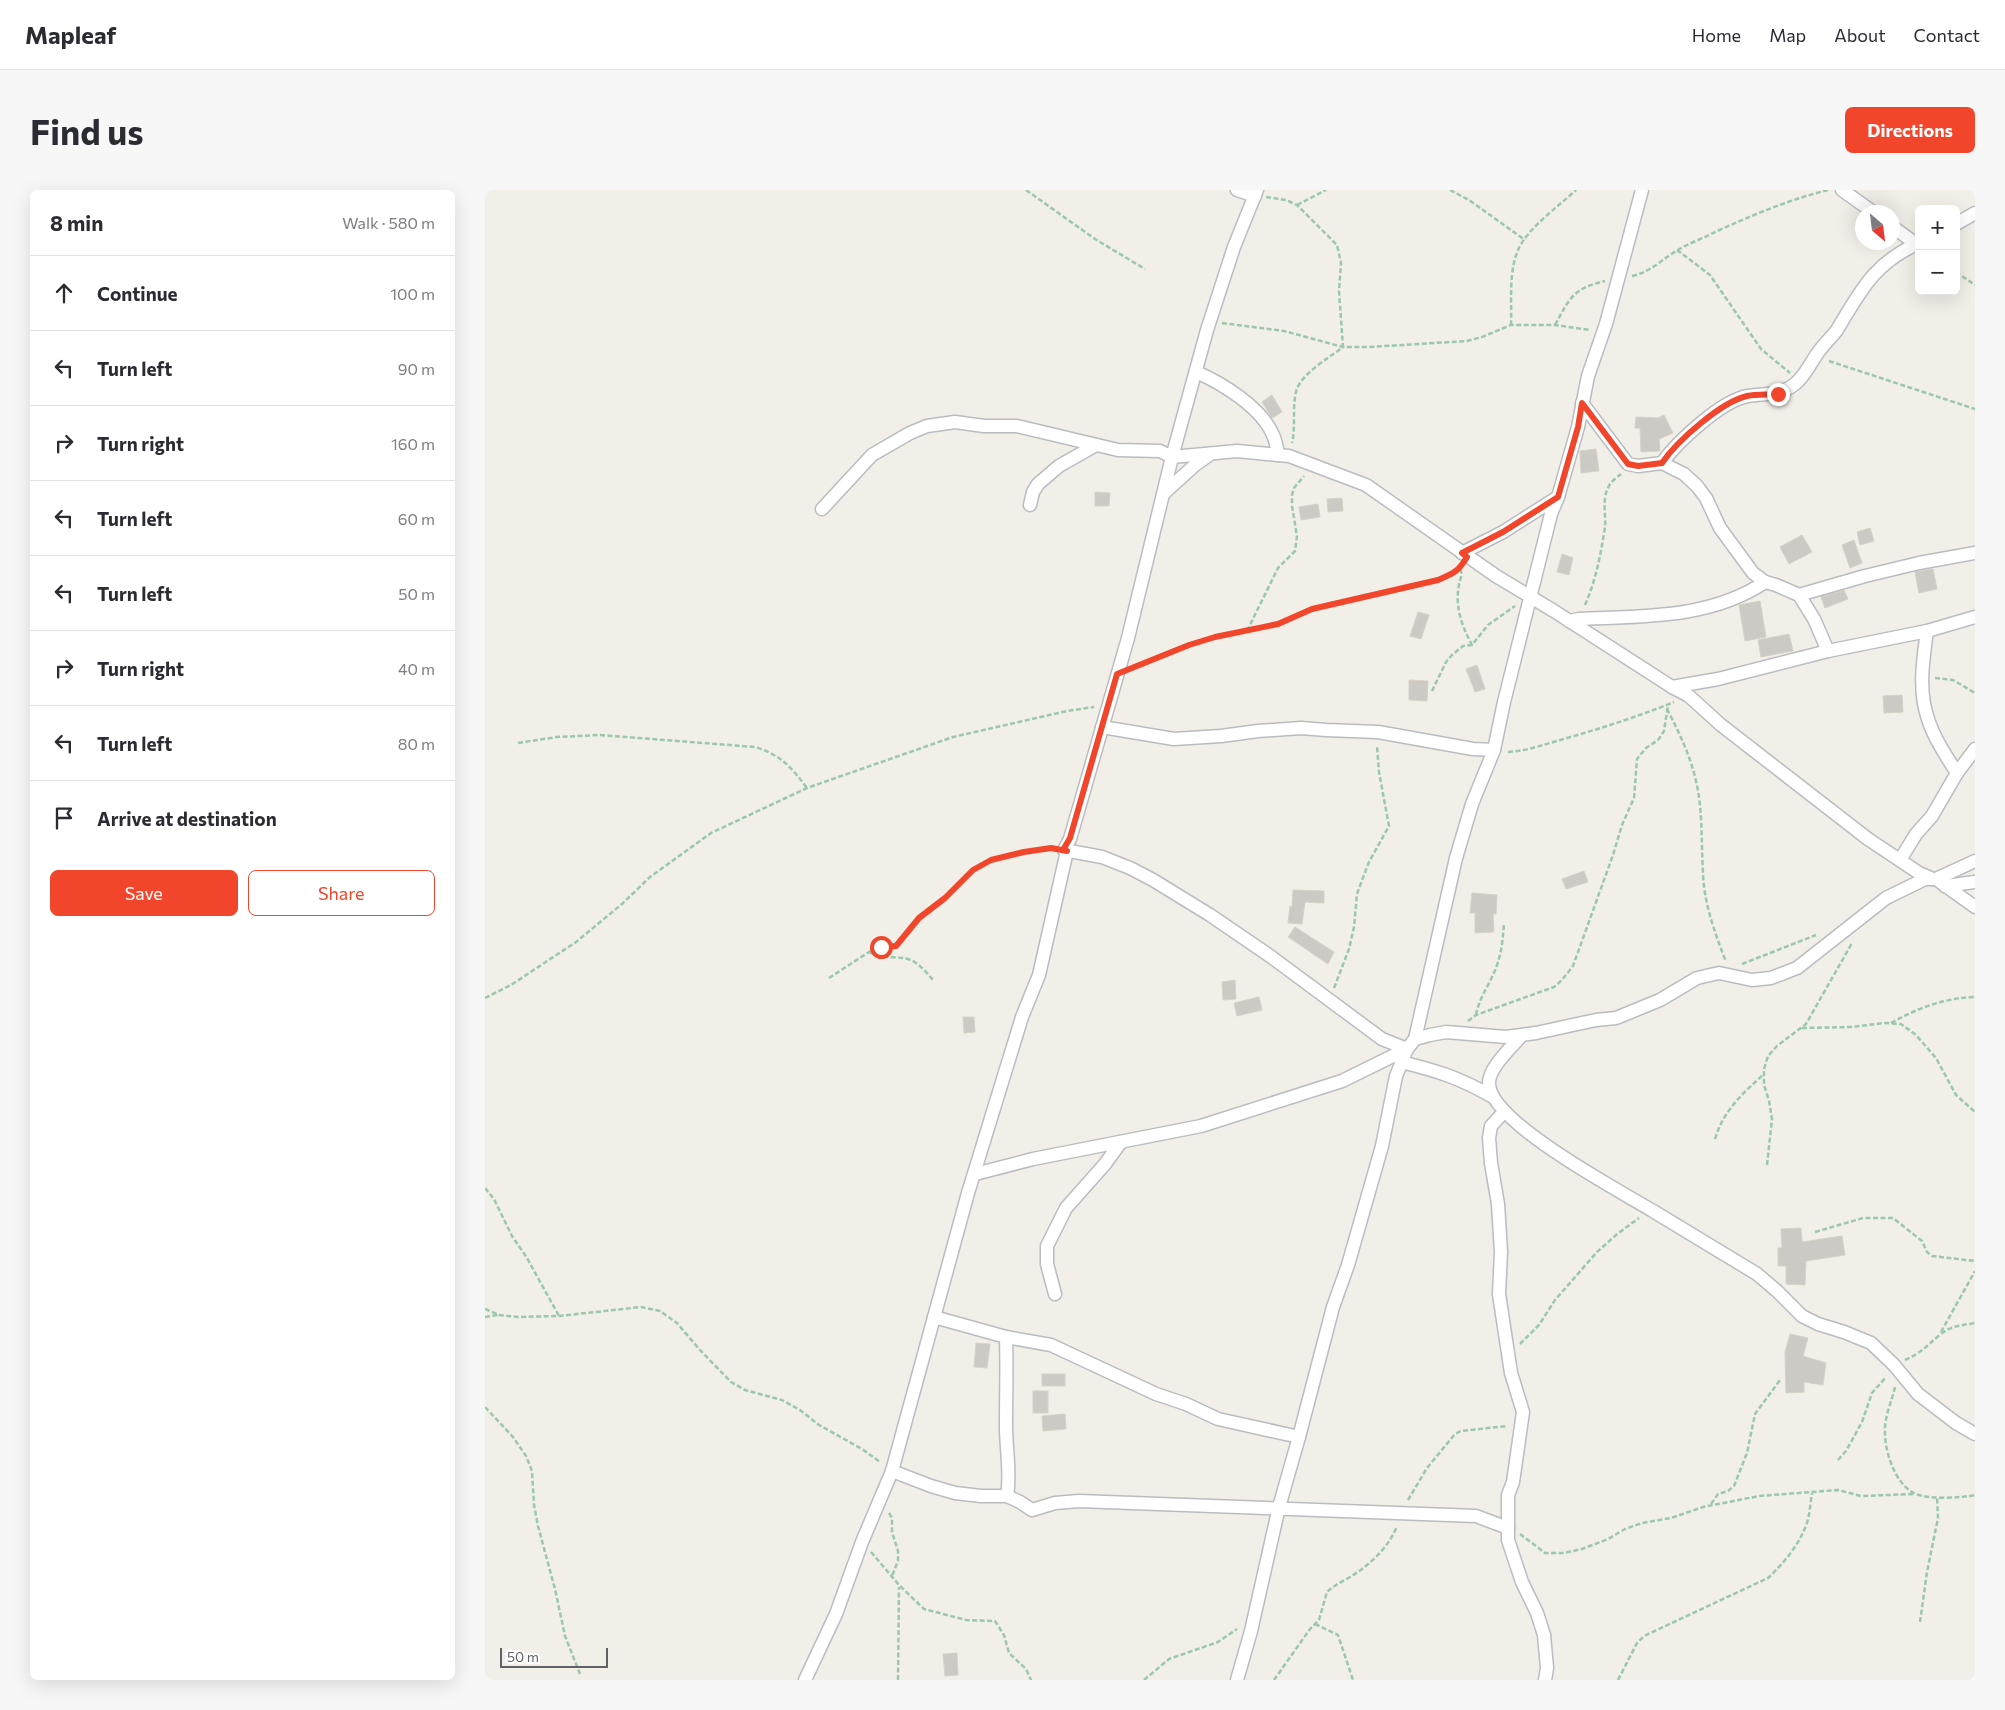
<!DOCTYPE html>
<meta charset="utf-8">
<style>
body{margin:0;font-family:Commissioner,sans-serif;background:#f7f7f7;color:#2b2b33}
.controls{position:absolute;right:15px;top:15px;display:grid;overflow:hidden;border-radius:8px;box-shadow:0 5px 20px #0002}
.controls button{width:45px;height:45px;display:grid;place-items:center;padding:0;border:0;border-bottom:1px solid #e1e1e2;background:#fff;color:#2b2b33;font:25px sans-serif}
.compass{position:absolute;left:1370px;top:15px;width:45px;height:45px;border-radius:50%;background:#fff;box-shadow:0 5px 20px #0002;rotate:152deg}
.scale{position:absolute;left:15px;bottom:12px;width:108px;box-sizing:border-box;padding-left:5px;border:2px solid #5e6268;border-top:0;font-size:14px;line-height:18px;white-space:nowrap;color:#5e6268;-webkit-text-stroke:4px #fff;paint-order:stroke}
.stop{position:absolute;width:15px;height:15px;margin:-11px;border:4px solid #f2462c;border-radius:50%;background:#fff}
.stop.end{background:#f2462c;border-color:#fff;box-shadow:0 1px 5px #0008}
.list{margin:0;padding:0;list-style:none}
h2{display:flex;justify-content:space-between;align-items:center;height:65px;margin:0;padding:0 20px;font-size:21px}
h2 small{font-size:16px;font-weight:400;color:#7c7c81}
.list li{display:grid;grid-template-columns:32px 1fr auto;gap:15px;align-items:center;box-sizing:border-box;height:75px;padding:0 20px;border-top:1px solid #e1e1e2}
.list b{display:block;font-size:19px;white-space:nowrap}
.list em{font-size:16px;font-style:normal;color:#7c7c81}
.actions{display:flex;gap:10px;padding:15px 20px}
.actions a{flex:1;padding:11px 0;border:1px solid #f2462c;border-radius:8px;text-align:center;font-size:18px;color:#f2462c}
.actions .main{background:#f2462c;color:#fff}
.icon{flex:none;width:28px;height:28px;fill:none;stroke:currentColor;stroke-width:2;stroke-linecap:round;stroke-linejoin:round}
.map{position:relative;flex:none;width:1490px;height:1490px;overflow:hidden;border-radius:8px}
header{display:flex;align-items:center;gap:30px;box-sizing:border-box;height:70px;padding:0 25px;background:#fff;border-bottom:1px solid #e1e1e2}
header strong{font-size:24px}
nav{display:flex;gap:28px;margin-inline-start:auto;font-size:18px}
.intro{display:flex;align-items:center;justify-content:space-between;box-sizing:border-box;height:120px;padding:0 30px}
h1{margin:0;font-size:35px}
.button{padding:12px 22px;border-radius:8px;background:#f2462c;color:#fff;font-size:18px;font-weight:700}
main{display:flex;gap:30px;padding:0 30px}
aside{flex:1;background:#fff;border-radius:8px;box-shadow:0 5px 20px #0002}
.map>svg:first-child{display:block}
.building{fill:#cccac4;stroke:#d6d2c4}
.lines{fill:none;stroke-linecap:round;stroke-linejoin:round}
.street-casing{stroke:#b9bcc1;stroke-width:15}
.path{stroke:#9ac8aa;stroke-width:2.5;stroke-dasharray:5 2.5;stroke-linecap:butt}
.street{stroke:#fff;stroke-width:12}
.route{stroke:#f2462c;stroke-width:6}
</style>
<header>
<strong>Mapleaf</strong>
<nav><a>Home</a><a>Map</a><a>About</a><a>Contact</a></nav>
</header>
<div class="intro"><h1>Find us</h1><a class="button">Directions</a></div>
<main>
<aside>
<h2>8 min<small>Walk · 580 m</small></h2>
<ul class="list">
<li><svg class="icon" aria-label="ahead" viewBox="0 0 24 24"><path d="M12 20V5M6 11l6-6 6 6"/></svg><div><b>Continue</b></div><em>100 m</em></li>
<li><svg class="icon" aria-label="left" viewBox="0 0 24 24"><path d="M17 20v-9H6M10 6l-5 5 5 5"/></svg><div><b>Turn left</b></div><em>90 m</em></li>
<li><svg class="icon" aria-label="right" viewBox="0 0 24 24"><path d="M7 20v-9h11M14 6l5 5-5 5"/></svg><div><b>Turn right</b></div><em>160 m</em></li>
<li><svg class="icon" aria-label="left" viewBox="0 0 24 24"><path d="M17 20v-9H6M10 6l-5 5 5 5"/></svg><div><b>Turn left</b></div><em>60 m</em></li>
<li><svg class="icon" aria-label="left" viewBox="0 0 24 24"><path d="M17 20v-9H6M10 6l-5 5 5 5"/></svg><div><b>Turn left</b></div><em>50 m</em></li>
<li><svg class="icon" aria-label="right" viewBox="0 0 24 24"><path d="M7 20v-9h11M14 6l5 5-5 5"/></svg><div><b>Turn right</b></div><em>40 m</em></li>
<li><svg class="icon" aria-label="left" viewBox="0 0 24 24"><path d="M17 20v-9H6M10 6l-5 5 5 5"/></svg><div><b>Turn left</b></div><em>80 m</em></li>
<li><svg class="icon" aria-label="arrive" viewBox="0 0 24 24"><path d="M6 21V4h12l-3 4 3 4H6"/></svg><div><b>Arrive at destination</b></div></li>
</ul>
<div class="actions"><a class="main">Save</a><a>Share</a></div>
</aside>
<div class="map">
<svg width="1490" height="1490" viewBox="0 0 1490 1490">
<rect width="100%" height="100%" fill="#f1efe7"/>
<g class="building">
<path d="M787 205 797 222 787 228 777 212Z"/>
<path d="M1179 225 1188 243 1174 249 1175 261 1156 262 1155 238H1150L1151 227 1173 228Z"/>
<path d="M1111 259 1114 281 1096 283 1095 261Z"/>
<path d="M610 302 625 303 624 316H610Z"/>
<path d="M857 308 858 321 843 322 842 309Z"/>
<path d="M833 314 835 327 816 330 814 317Z"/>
<path d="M1385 338 1389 351 1375 355 1372 342Z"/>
<path d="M1317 345 1327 362 1304 374 1295 357Z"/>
<path d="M1369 350 1377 373 1365 378 1357 355Z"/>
<path d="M1077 364 1088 368 1084 385 1072 382Z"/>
<path d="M1448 379 1452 399 1434 403 1430 382Z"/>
<path d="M1359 400 1363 409 1340 418 1336 407Z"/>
<path d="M1275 411 1281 447 1260 451 1254 415Z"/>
<path d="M933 422 944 425 936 449 925 446Z"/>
<path d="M1304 444 1308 461 1276 467 1273 450Z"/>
<path d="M992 475 1000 499 990 502 981 479Z"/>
<path d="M924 490 943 491 942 511 924 510Z"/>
<path d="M1417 505 1418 522 1399 523 1398 506Z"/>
<path d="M1099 681 1103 692 1081 699 1077 689Z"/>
<path d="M808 700 839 701V713L820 712 817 734 803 733 805 716 807 717Z"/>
<path d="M987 703 1012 705 1011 724H1008L1009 742 990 743V723H985Z"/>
<path d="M810 737 849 762 843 774 803 747Z"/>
<path d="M750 790 751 809 738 810 737 792Z"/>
<path d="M774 807 777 820 752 826 749 813Z"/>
<path d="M478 827H489L490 842 479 843Z"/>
<path d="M1316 1038 1317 1052 1357 1046 1360 1065 1321 1071 1320 1095 1301 1094V1076H1293V1058H1297L1296 1039Z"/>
<path d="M1305 1144 1323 1148 1318 1166 1341 1173 1338 1195 1319 1192V1202L1301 1203 1300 1162Z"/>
<path d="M491 1153 505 1154 502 1178 489 1177Z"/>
<rect x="557" y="1184" width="23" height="12"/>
<rect x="548" y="1201" width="15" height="22"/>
<path d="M580 1224 581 1239 558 1241 557 1226Z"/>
<path d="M472 1463 473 1485 460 1486 458 1464Z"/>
</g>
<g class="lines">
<defs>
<g id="street">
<path d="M752 0 770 6"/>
<path d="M1357 0 1388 22"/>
<path d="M1471 34 1490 23"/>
<path d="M1408 37 1431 54"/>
<path d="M711 182C737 193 777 218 788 245 791 251 792 258 793 265"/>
<path d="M1097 213 1143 274 1153 276 1177 273C1192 252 1237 210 1263 206 1280 203 1295 206 1310 194 1320 186 1325 174 1332 164 1338 155 1346 148 1352 140 1376 100 1389 73 1434 53"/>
<path d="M1177 273 1199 284 1212 296 1221 308 1235 338 1268 383 1280 392 1291 395 1314 405 1329 429 1343 461"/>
<path d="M678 304 710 275 724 265"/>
<path d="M545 315 548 302 553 294 574 276 611 255"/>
<path d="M337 319 387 265 425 243 442 236 470 232 499 236H532L633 260 675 261 687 267 752 261 804 266 881 295 1011 386 1069 421 1187 497 1204 506 1236 535 1383 649 1434 683 1448 689"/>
<path d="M977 363 1018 342 1073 307"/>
<path d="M1314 405 1380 386 1434 373 1490 363"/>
<path d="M1084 431 1094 429C1157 426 1225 429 1280 392"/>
<path d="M1442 441C1438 470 1433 501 1443 529 1449 548 1461 566 1472 583"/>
<path d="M1187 497 1233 489 1343 461 1442 441 1490 427"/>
<path d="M617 537 689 549 736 546 773 541 816 538 841 540 893 542 988 559 1009 560"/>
<path d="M579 660 617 667 645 678 668 690 725 725 785 766 897 849 922 859 911 886 897 956 863 1075 848 1117 814 1247 794 1317 766 1441 752 1490"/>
<path d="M1415 670 1431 644 1447 626 1472 583 1490 559"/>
<path d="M1451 689 1490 717"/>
<path d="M1460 696 1490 692"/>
<path d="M1037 845C1027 857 1003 878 1004 894 1006 933 1135 1001 1168 1021 1203 1042 1237 1063 1272 1084L1292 1101 1317 1126 1333 1134 1359 1142 1386 1153 1409 1175 1433 1204 1471 1233 1490 1244"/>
<path d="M930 849 971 668 987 614 1009 560 1019 512 1066 324 1073 307 1093 237 1103 186 1121 134 1157 0"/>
<path d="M916 872C953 881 975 888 1008 907"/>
<path d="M1019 922 1006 936 1004 948 1006 973 1013 1014 1016 1062 1014 1104 1026 1183 1038 1222 1028 1292 1023 1305V1350L1037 1392 1052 1423 1059 1445 1062 1478 1060 1490"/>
<path d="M490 984 548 969 716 936 857 891 922 859 930 849 945 845 961 842 1021 847 1051 843 1111 830 1131 828 1175 810 1212 788 1234 783 1267 790 1286 788 1312 778 1401 708 1440 689H1451L1490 671"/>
<path d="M570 1104 562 1074V1056L581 1018 620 974 636 952"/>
<path d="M449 1127 521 1147 566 1155 671 1204 701 1214 733 1229 814 1247"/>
<path d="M521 1147C522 1177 521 1207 521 1236 521 1260 526 1283 522 1306"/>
<path d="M407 1281 446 1296 470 1303 496 1306H522L535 1312 547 1320 570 1313 594 1311 991 1326 1023 1338"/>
<path d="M320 1490 351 1424 377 1352 407 1281 483 1003 537 827 554 785 582 661 579 660 585 649 643 448 687 267 722 140 749 57 772 0"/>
</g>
</defs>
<use href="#street" class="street-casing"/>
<g class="path">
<path d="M541 0 610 49 660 79"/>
<path d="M965 0 984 10 1040 50"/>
<path d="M781 7 801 10 812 15 852 55 856 73 854 101 858 157C844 168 815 184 811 202 807 219 811 236 807 253"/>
<path d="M812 15 841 0"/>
<path d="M1192 60 1225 85 1276 159 1305 183"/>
<path d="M1471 82 1490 95"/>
<path d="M1147 86C1166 82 1177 69 1193 60 1204 53 1217 49 1228 43 1265 26 1303 10 1343 0"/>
<path d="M737 133 799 141 858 157H885L982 151 997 147 1026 135H1070L1105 140"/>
<path d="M1026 135C1027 111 1023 81 1034 58 1044 37 1074 16 1091 0"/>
<path d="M1070 135C1085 108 1087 99 1120 91"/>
<path d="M1344 171 1490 219"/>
<path d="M975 379 977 384C968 409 974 431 987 455"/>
<path d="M1100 415C1111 390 1116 363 1120 337 1121 325 1117 309 1123 298 1125 292 1131 288 1136 284"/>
<path d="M762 441 793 378 810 361 812 346 807 316V305L809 298 819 286"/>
<path d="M648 478 704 455 730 447 793 434 827 419 953 390 975 379"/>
<path d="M1450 488 1468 490 1490 503"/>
<path d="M947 501 961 472 967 465 978 456 987 455 1003 435 1030 416"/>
<path d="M1182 519C1194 542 1205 565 1211 591 1218 621 1216 651 1218 683 1219 714 1230 743 1241 772"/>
<path d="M33 553 72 547 115 545 270 557C296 565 306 577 322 598"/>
<path d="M1023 562C1041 561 1058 555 1075 550 1114 539 1152 527 1189 512"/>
<path d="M384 762C397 769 410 766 423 769 433 772 441 782 448 790"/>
<path d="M1257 774 1331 745"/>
<path d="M344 788 384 762 396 757 411 756 434 728 460 708 488 680 506 670 520 666 566 659"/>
<path d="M849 798 864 759 869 737 872 704 876 693 884 672 904 636 894 582 892 556"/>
<path d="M0 808 26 795 91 752 137 714 165 687 226 643 322 598 468 547 582 521 609 517"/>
<path d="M991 825C995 805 1006 793 1012 775 1017 761 1018 747 1019 733"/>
<path d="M983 831 991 825 1069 797 1077 790 1088 776 1128 665 1137 635 1149 608 1152 569 1161 558 1173 550 1176 546 1179 541 1183 515"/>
<path d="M1406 833C1433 818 1459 808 1490 807"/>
<path d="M1317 838 1367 837 1399 833 1416 834 1431 845 1451 868 1471 905 1490 922"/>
<path d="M1230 949C1238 921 1258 903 1279 884"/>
<path d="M1282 975 1287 929 1284 911 1279 895V879L1283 866 1292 856 1321 834 1367 753"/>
<path d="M0 998 9 1009 27 1046 42 1068 74 1126"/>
<path d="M1330 1042 1378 1028H1408L1437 1051 1442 1062 1447 1066 1490 1071"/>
<path d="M0 1119 14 1125 33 1127 74 1126 156 1117 175 1121 192 1133 214 1159 246 1192 260 1200 297 1210 315 1220 334 1235 377 1259 395 1272"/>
<path d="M0 1127 13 1125"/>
<path d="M1456 1142 1490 1081"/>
<path d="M1035 1154 1054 1135 1070 1110 1112 1062 1131 1045 1154 1028"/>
<path d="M1420 1170C1438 1162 1442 1155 1456 1144 1465 1136 1478 1135 1490 1133"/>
<path d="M1410 1197C1407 1211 1400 1225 1400 1239 1399 1259 1409 1293 1429 1303 1442 1310 1476 1308 1490 1305"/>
<path d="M0 1217 28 1247 41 1266 47 1281 49 1315 53 1336 70 1399 80 1446 95 1484"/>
<path d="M1353 1270 1361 1261 1377 1232 1387 1203 1401 1187"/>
<path d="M923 1310 942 1278 970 1244 976 1241 1022 1236"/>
<path d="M1226 1314 1233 1304 1243 1301 1249 1296 1262 1263 1270 1224 1295 1190"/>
<path d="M404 1323 407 1328V1342L413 1361V1371L407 1386"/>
<path d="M1035 1344 1060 1363H1079L1097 1359 1123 1349 1140 1339 1157 1333 1186 1328 1218 1317 1274 1306 1353 1300 1376 1306 1429 1304"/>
<path d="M386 1362 414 1395 439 1419 481 1430 510 1431 519 1445 524 1463 541 1479 546 1490"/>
<path d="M1435 1432 1442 1382 1453 1328 1452 1307"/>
<path d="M830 1434 853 1445 868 1490"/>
<path d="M413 1490 414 1397"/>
<path d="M659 1490 684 1469 733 1452 752 1439"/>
<path d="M789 1490 825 1439 834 1430 842 1402C849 1395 857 1392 865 1387 885 1375 904 1357 912 1336"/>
<path d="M1133 1490 1152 1453 1159 1446 1283 1388C1297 1375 1313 1356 1320 1338 1325 1327 1325 1314 1327 1303"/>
</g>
<use href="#street" class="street"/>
</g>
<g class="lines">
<path class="route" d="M396 757 411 756 434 728 460 708 488 680 506 670 539 662 566 658 582 661 578 660 585 648 632 484 704 455 730 447 793 434 827 419 953 390C969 383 973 382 982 367L977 363 1018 342 1073 307 1093 237 1097 213 1143 274 1153 276 1177 273C1192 251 1236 212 1262 206 1272 204 1283 205 1293 204"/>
</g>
</svg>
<div class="controls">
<button>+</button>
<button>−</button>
</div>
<svg class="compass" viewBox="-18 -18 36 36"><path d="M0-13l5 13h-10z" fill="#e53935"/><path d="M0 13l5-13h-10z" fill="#7c7c81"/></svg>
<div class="scale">50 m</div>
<div class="stop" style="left:396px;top:757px"></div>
<div class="stop end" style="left:1293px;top:204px"></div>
</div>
</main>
